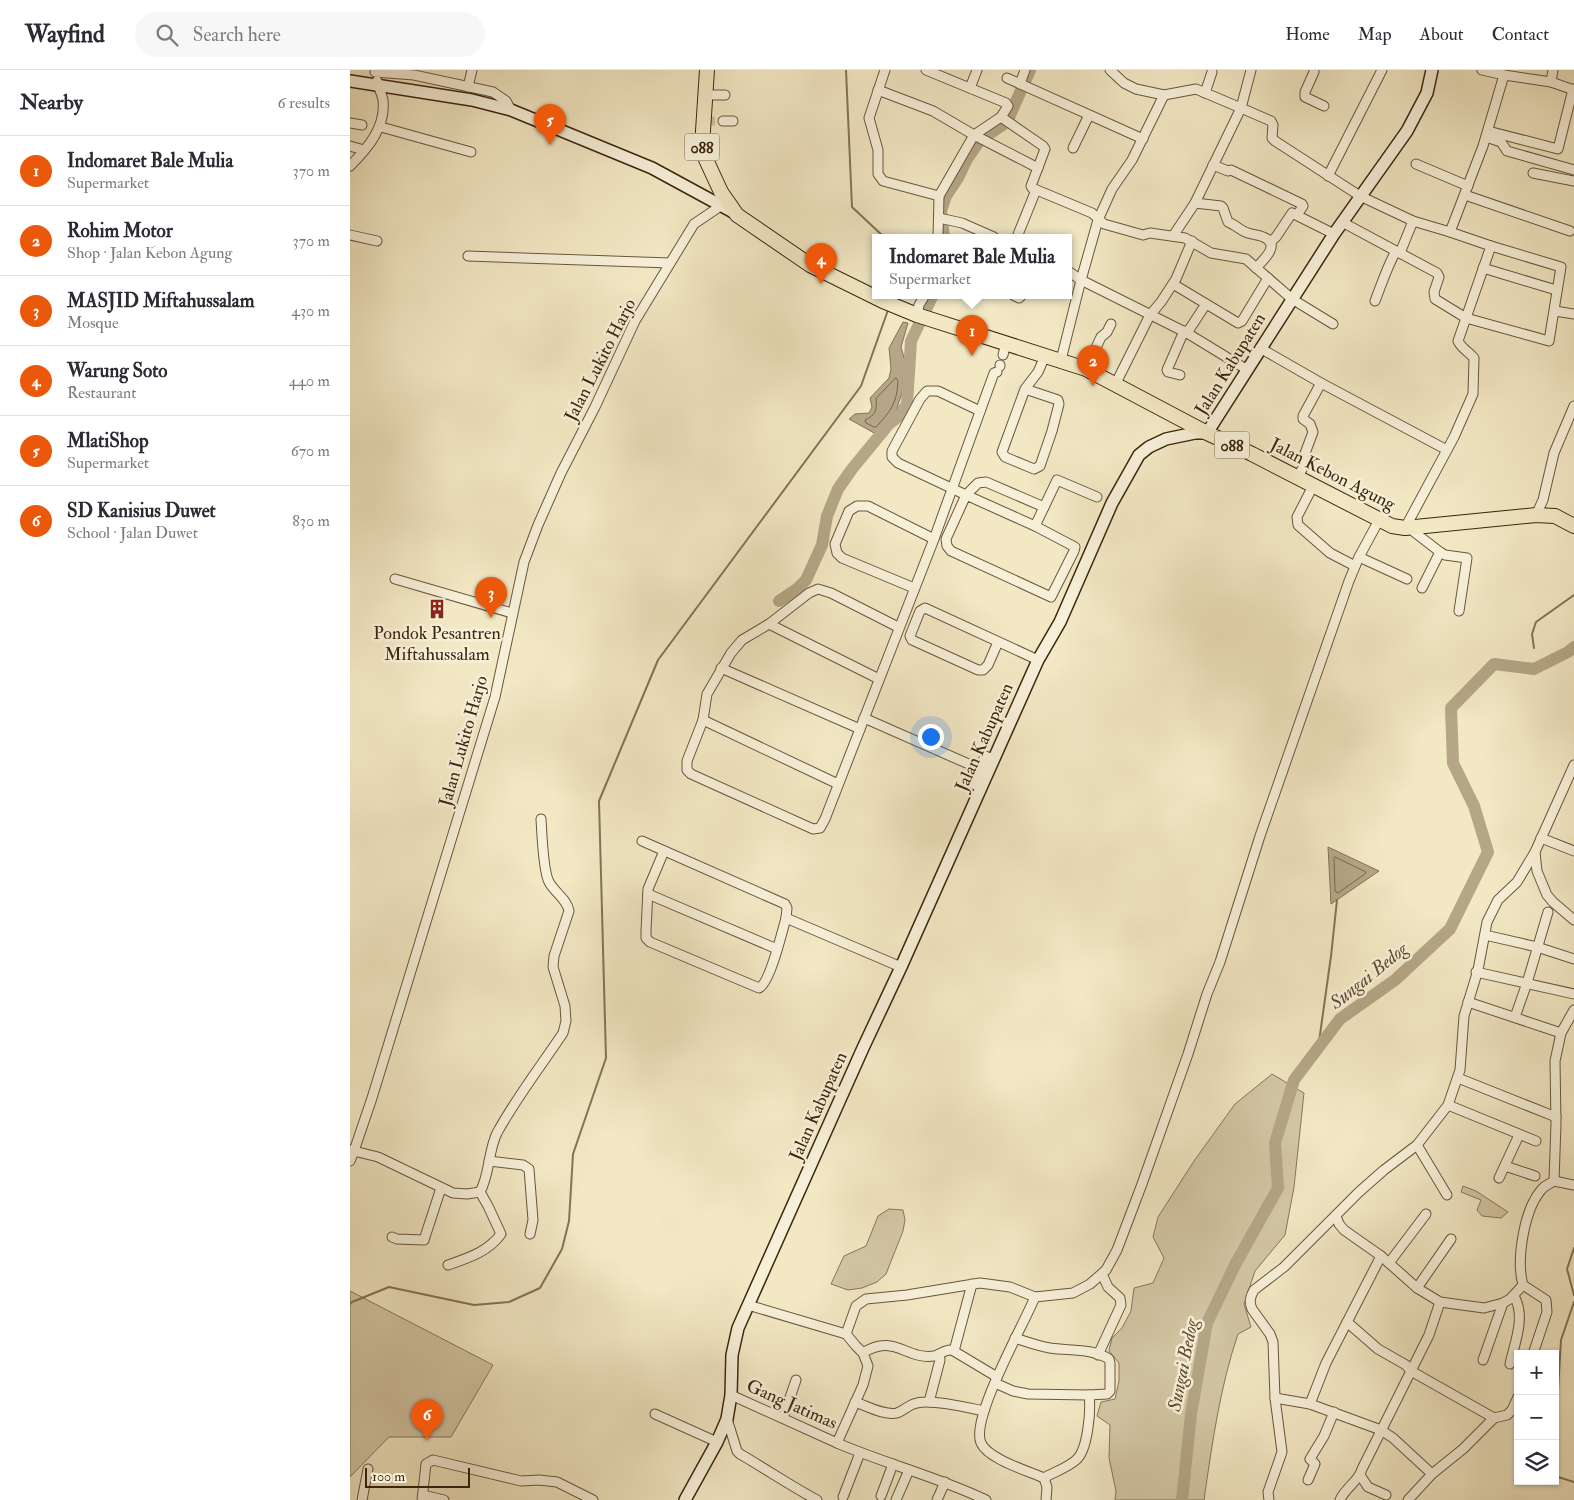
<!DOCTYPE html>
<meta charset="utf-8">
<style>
body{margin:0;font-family:"IM FELL Double Pica",serif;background:#f7f7f7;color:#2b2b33}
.controls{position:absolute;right:15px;bottom:15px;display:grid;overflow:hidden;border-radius:0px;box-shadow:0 1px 4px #0004}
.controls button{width:45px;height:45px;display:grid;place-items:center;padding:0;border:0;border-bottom:1px solid #e1e1e2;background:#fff;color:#2b2b33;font:25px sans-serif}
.scale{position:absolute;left:15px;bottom:12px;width:105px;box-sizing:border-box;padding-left:5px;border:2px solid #3c260e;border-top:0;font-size:14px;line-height:18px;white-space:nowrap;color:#3c260e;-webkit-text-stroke:4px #f7f0d9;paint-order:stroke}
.you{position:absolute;left:580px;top:666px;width:18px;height:18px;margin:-12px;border:4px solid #fff;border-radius:50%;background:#1a73e8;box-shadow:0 0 0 8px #1a73e833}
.badge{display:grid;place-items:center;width:32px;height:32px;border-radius:50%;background:#ea580c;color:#fff;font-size:16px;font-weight:700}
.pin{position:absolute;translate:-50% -41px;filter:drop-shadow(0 1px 2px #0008)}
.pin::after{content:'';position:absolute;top:26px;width:18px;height:15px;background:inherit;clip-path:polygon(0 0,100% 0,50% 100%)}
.popup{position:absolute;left:522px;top:164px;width:200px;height:65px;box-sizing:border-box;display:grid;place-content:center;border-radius:0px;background:#fff;filter:drop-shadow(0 1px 4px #0005);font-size:16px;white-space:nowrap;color:#7c7c81}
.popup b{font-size:19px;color:#2b2b33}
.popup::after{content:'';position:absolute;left:50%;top:100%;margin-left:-10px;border:10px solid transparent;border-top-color:#fff}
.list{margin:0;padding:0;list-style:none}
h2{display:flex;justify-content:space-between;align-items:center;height:65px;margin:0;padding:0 20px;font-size:21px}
h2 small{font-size:16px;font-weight:400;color:#7c7c81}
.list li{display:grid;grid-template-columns:32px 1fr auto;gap:15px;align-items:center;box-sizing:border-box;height:70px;padding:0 20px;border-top:1px solid #e1e1e2}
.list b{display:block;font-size:19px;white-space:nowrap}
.list p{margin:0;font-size:16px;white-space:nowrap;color:#7c7c81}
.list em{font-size:16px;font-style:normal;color:#7c7c81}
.icon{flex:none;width:28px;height:28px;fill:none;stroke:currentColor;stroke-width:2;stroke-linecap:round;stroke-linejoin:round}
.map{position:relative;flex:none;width:1224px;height:1430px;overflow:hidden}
header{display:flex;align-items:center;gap:30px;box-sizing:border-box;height:70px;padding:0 25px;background:#fff;border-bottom:1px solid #e1e1e2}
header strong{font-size:24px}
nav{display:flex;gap:28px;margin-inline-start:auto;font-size:18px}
.search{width:350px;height:45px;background:#f7f7f7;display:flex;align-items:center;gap:12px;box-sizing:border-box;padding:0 18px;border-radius:28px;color:#7c7c81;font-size:19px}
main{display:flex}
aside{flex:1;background:#fff}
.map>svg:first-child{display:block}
.green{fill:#d3c7a5;stroke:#88765a}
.water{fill:#b4a686;stroke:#847356}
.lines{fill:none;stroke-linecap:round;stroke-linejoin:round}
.shore{stroke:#78664a;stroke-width:1}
.stream{stroke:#847356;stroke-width:2}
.river{stroke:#b4a686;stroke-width:12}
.street-tunnel{stroke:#cec1a0;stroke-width:9;stroke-dasharray:9 4.5;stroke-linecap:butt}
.street-casing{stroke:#6a563c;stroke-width:11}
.secondary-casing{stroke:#3c260e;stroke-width:14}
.primary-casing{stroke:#3c260e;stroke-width:16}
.street{stroke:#f7f0d9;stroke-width:9}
.secondary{stroke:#f7f0d9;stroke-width:11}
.primary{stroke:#f2e8c4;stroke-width:14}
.labels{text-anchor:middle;stroke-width:5;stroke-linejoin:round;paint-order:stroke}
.shield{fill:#f7f0d9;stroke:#74634b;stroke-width:1}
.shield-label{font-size:16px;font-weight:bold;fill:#3c260e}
.street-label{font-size:18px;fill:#3c260e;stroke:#f7f0d9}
.poi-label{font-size:18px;fill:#3c260e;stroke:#f7f0d9}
.water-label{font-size:19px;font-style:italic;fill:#604c32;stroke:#f7f0d9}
</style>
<header>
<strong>Wayfind</strong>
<div class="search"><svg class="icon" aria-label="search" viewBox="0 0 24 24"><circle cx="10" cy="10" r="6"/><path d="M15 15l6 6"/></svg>Search here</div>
<nav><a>Home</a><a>Map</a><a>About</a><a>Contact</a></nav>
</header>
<main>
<aside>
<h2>Nearby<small>6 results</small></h2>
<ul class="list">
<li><span class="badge">1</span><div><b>Indomaret Bale Mulia</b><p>Supermarket</p></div><em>370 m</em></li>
<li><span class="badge">2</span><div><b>Rohim Motor</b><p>Shop · Jalan Kebon Agung</p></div><em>370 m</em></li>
<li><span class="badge">3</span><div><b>MASJID Miftahussalam</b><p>Mosque</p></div><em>430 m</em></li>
<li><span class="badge">4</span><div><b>Warung Soto</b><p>Restaurant</p></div><em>440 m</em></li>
<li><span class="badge">5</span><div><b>MlatiShop</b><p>Supermarket</p></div><em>670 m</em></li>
<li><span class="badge">6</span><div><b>SD Kanisius Duwet</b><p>School · Jalan Duwet</p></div><em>830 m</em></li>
</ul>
</aside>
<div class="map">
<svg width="1224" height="1430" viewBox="0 0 1224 1430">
<rect width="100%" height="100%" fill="#f2e8c4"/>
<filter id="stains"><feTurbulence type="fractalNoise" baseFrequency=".004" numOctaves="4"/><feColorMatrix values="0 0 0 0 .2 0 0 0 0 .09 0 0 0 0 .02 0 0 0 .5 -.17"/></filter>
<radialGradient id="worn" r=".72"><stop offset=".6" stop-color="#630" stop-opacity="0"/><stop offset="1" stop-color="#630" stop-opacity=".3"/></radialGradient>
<g class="green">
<path d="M922 1004 954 1023 944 1117 935 1165 905 1201 894 1234 901 1257 888 1264C870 1317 862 1374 854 1430H765L766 1421 759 1388 760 1355 747 1346 751 1332 765 1329 769 1311V1293L759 1281 762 1268 772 1258 781 1241 784 1218 803 1213 814 1188 803 1167 808 1147 844 1091 885 1034Z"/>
<path d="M1113 1116 1126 1121 1158 1142 1151 1148 1132 1146 1127 1140 1131 1130 1111 1122Z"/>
<path d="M539 1139 553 1140 555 1150 553 1161 536 1204 527 1212 512 1218 498 1220 481 1214 494 1186 516 1176 528 1146Z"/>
<path d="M0 1221 143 1295 101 1367H39L0 1407Z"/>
</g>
<g class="water">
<path d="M553 252 558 253 551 277 555 291 552 323 545 344 526 364 499 349 505 344 519 343 522 337 520 328 539 308 541 299 539 278Z"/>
<path d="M978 777 1029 801 981 834Z"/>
</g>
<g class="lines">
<g class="shore">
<path d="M546 308 548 311C547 333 541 341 526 357H524L516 353 515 350C526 345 527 340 526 329Z"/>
<path d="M985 787 1016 802 1015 804 988 823 985 821 984 789Z"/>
</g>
<g class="stream">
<path d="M496 0 502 137 534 167"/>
<path d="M1184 578 1182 564 1186 552 1224 525"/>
<path d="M968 979 981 886 987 830"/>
<path d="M1224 1178 1217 1199 1224 1225"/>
<path d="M0 1234 2 1232 39 1217 124 1235 159 1232 190 1218 212 1179 219 1151 223 1084 256 988 249 731 308 590 511 316 538 240"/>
<path d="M1205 1370 1211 1270 1224 1232"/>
<path d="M1205 1406 1224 1412"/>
</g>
<g class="river">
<path d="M594 167 591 141 596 126 608 108 617 89 630 70 657 52 680 0"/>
<path d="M429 531 447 519 456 510 472 475 477 446 488 419 502 399 539 354 549 346 557 334 561 271 583 225"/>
<path d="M832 1430 841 1344 857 1253 886 1193 928 1118 925 1073 944 1010 990 949 1045 910 1100 859 1138 782 1124 736 1103 693 1101 638 1144 594 1184 599 1218 582 1224 577"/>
</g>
<path class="street-tunnel" d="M356 51H367"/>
<defs>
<g id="street">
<path d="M535 0 519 48 528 80V104L533 111 589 126"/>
<path d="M576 0 656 33 658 36 651 47 624 65 589 126 588 167"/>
<path d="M760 0 774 13 786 19 814 25 846 19 891 38 845 133 823 166"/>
<path d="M901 0 891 38 921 51 923 55 922 68 925 71 1010 126 1063 151"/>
<path d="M1132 0 1154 5"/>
<path d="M25 2 64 5 143 22 156 31 161 40"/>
<path d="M964 2 955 22V27L974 36"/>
<path d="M657 8 793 69"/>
<path d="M1201 12 1203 0"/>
<path d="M670 14 675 0"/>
<path d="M118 17 122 0"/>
<path d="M620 18 627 0"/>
<path d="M528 20 583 41 624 65 688 98"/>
<path d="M855 23 862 2"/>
<path d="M355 25H375"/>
<path d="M651 47 693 76 695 79 681 116 682 118 742 143 754 154 793 165 800 163 835 168 861 183 896 189 942 229 983 254"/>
<path d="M373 51H383"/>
<path d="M0 53 12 55"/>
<path d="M31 57 121 82"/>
<path d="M1138 61 1208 79 1223 19"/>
<path d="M1136 67 1151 72 1157 81 1224 100"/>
<path d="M0 76 14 80"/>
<path d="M723 78 739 45"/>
<path d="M1066 94 1118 116"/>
<path d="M863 95 878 101 881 100 952 134 953 136 947 145"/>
<path d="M0 96C18 78 36 57 33 30 32 24 28 17 27 11"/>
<path d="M1183 103 1224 111"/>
<path d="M978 106 1032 0"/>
<path d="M1115 125 1220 161"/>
<path d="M845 133 871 136 873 138 878 152C886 155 891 161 898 163 904 165 912 165 917 169 929 177 912 191 906 198"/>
<path d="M589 148 612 153 644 167"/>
<path d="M992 152 1087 203 1089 207 1084 222 1085 229 1116 248 1199 271 1211 197 1141 176"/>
<path d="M0 165 27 171"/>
<path d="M667 167 686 120"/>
<path d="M920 172 926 167 942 143 984 164"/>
<path d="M1050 183 1063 151 1100 162"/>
<path d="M118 186 320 193"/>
<path d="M1133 198 1206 220"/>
<path d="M718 201 731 210 837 263 896 299"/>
<path d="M823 214 888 253 892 251 918 208"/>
<path d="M663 225 669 228 672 225"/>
<path d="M1025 231C1032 213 1037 197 1046 181"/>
<path d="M1205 241 1224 244"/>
<path d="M567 245 569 235 575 225"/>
<path d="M837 263 856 234"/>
<path d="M910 278 971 313 1097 380"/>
<path d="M653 285 656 273"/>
<path d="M711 290 731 210 748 150 762 119 782 90 814 25"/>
<path d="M650 296V295"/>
<path d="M736 299 751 267 757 262 761 254"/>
<path d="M830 305 818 302 817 300 834 261"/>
<path d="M766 313 800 245 811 232 826 209 842 171"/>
<path d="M675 319 708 330 709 334 702 361 690 396 684 399 655 387 652 382 675 319 688 302 695 286"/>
<path d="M630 341 588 321H577L570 329 542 381V387L548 393 616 425 628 413 636 412 694 437"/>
<path d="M947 408 955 394 954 386 963 362 960 354 953 349V346L971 313"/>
<path d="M963 416 947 447 948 455 980 483 1005 496"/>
<path d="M616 425 685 456 725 477 724 481 701 527 601 481 597 476 596 469Z"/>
<path d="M1186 445 1193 430 1204 383 1224 336"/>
<path d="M685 456 707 410 747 427"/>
<path d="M1055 458 1104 367 1123 324 1124 288C1119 282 1112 279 1108 271L1141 176 1100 162 1133 76 1154 5 1201 12 1224 20"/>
<path d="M1059 458 1090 482 1095 485 1117 488 1109 541"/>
<path d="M1009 487 1057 509"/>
<path d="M45 509 162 543"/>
<path d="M564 518 492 488 487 483 485 474 499 441 507 436H518L584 469"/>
<path d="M1072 518 1090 482"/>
<path d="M419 554 529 609"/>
<path d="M548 557 481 523 468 519 459 523 419 554 392 570 381 583 357 624 353 650 337 691V700L341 704 463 759 470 758 475 749 584 469 644 303 647 302"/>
<path d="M648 572 638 595 633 600H628L562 570 560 566 570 541 575 538 688 590"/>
<path d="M371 598 510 659"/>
<path d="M514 648 630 699 635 686 644 689"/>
<path d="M353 650 488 714"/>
<path d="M1224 695 1185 782 1187 801 1197 825 1203 832 1224 850"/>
<path d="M630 699 623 714 631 717"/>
<path d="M1191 768 1224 781"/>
<path d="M292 771 435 834 437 838 436 848 551 897"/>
<path d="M314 781 298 819 296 861V868L300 872 409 918C420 913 432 862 436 848"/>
<path d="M298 824 427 879"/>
<path d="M1135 865 1187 877 1224 889"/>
<path d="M1126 902 1224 924"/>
<path d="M1118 932 1211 963"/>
<path d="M1165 947 1177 913 1198 842"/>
<path d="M1108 1008 1206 1047"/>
<path d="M1098 1035 1186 1071"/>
<path d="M1067 1075 1097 1125"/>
<path d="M0 1080 4 1081 22 1028 145 627 174 492 188 455 211 403 245 337 285 251 344 154 375 133"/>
<path d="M0 1091 4 1081 28 1087 103 1123 117 1124 130 1122C140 1104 138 1081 147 1063 166 1028 191 996 213 963L216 951 215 936 203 897 204 886 219 841C217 829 205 823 199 812 193 801 192 764 191 749"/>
<path d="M139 1091 173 1095 179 1099 183 1150 180 1164"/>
<path d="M1155 1096 1185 1106"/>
<path d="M1149 1108 1169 1065"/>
<path d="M1204 1111 1206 1053 1205 991 1211 963 1224 940"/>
<path d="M986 1146 989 1154 994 1160 1031 1186 1067 1218 1090 1232 1134 1238 1153 1233 1160 1229 1173 1215C1166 1190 1174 1136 1194 1117 1197 1115 1201 1113 1204 1111L1224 1115"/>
<path d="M42 1167 47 1169 74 1170 91 1118"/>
<path d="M1039 1193 1076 1144"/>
<path d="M98 1195C118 1188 138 1182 151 1164L138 1136 130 1122"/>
<path d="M1173 1215 1196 1230 1197 1242 1183 1284"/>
<path d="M1067 1218 1101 1169"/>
<path d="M398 1235 496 1264"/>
<path d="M997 1252 1028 1279 1056 1295 1061 1301 1144 1348"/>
<path d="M496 1264 506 1236 516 1229 557 1225 630 1213 660 1217 685 1227"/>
<path d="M665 1268C677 1272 688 1276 700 1278 719 1281 742 1278 759 1289L760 1293V1321L757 1324 739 1325"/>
<path d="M604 1281 622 1214"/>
<path d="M513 1283C544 1263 556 1290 584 1286 591 1285 594 1279 602 1280L647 1307"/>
<path d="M748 1285 771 1235 770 1228 758 1217 752 1204"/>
<path d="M1133 1290 1153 1233"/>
<path d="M1160 1294C1165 1272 1176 1246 1164 1226"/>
<path d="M645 1313 663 1321 678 1324 739 1325C741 1340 738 1380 726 1390 717 1398 704 1402 694 1408"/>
<path d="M381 1325 487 1373 513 1315 518 1296 513 1283 506 1276 496 1264"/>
<path d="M925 1328 960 1334 1031 1360 1043 1368 1082 1404"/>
<path d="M505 1332C517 1336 535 1346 547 1343 558 1339 559 1332 576 1332 595 1332 615 1337 634 1341"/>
<path d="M579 1332 590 1290 589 1284"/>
<path d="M960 1334 976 1293 1031 1186"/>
<path d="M305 1344 367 1372"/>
<path d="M433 1348 446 1310"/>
<path d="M377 1349 387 1381 390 1384C416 1399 441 1416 467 1430"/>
<path d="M487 1373C536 1394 588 1407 636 1430"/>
<path d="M1010 1405 1018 1417 1036 1425"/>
<path d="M958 1410 965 1394 960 1389 974 1366 984 1342"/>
<path d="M73 1425 94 1430"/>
<path d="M531 1426 543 1394"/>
<path d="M493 1427 510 1383"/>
<path d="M12 1430 18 1399"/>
<path d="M72 1430 76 1394 83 1390 171 1411 189 1410 207 1412 243 1430"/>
<path d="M546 1430 559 1400"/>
<path d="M587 1430 595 1412"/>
<path d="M696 1430 697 1417 694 1408C678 1401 638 1389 631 1373 620 1349 674 1254 685 1227L723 1223 740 1214 756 1200 767 1180 792 1114 838 984 857 924 870 892 910 766 999 511 1009 487 1029 450"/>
<path d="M919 1430 918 1422 932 1382 925 1328 923 1272 920 1264 902 1239C899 1232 900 1227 904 1220L934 1197 1009 1122 1034 1100 1067 1075 1098 1035 1110 1000 1114 946 1128 900 1137 852 1148 830 1167 812 1185 782"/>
<path d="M990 1430C995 1418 1009 1411 1012 1399L1079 1265 1090 1232"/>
<path d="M1058 1430 1082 1404 1113 1379 1144 1348 1157 1345 1162 1340 1168 1327"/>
</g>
<g id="secondary">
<path d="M0 11 122 30 161 40 302 98 383 142"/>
<path d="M335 1430 367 1372 377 1349 381 1325 382 1285 388 1258 513 978 551 897 688 590 710 552 762 433 789 385 799 377 816 369 845 363H857L984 164 1057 61 1077 23 1082 0"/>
</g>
<path id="primary" d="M357 0 352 76 353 83 371 122 387 145 460 195 533 231 567 245 736 299 857 363 902 384 1042 456 1055 458 1186 445 1205 446 1224 456"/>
</defs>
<use href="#street" class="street-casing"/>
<use href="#secondary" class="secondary-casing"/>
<use href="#primary" class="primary-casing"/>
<use href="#street" class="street"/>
<use href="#secondary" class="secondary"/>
<use href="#primary" class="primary"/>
</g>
<defs>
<symbol id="building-bare" viewBox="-9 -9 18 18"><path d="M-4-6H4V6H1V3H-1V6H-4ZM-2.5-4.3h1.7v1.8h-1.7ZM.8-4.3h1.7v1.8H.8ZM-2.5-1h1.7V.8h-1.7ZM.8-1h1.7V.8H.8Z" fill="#8f2418" stroke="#f7f0d9" stroke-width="2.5" paint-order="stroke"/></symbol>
</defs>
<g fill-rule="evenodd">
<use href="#building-bare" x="73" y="525" width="28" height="28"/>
</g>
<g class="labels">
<g class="shield">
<rect x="334.5" y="63.5" width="35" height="27" rx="4"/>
<rect x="864.5" y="361.5" width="35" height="27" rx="4"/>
</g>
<g class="shield-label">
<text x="352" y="83">088</text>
<text x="882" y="381">088</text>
</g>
<g class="street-label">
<text transform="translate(250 290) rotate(-63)" y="6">Jalan Lukito Harjo</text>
<text transform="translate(880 294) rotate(-58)" y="6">Jalan Kabupaten</text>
<text transform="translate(983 404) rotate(27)" y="6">Jalan Kebon Agung</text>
<text transform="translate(634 667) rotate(-66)" y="6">Jalan Kabupaten</text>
<text transform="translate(113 671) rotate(-74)" y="6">Jalan Lukito Harjo</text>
<text transform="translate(468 1036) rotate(-66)" y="6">Jalan Kabupaten</text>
<text transform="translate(442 1334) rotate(24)" y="6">Gang Jatimas</text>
</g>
<g class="poi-label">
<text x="87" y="569">Pondok Pesantren<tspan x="87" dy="21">Miftahussalam</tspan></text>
</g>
<g class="water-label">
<text transform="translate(1018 905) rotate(-39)" y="7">Sungai Bedog</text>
<text transform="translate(832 1295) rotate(-79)" y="7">Sungai Bedog</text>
</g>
</g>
<rect width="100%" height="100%" filter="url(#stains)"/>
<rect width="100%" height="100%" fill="url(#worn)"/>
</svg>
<div class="controls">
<button>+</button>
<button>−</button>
<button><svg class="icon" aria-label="layers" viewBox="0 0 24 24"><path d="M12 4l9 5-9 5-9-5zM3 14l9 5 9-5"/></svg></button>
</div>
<div class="scale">100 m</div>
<div class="you"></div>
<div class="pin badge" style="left:622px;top:286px">1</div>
<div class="popup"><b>Indomaret Bale Mulia</b>Supermarket</div>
<div class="pin badge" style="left:743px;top:316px">2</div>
<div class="pin badge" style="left:141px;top:548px">3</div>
<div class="pin badge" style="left:471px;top:214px">4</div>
<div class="pin badge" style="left:200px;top:75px">5</div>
<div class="pin badge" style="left:77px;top:1370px">6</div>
</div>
</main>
